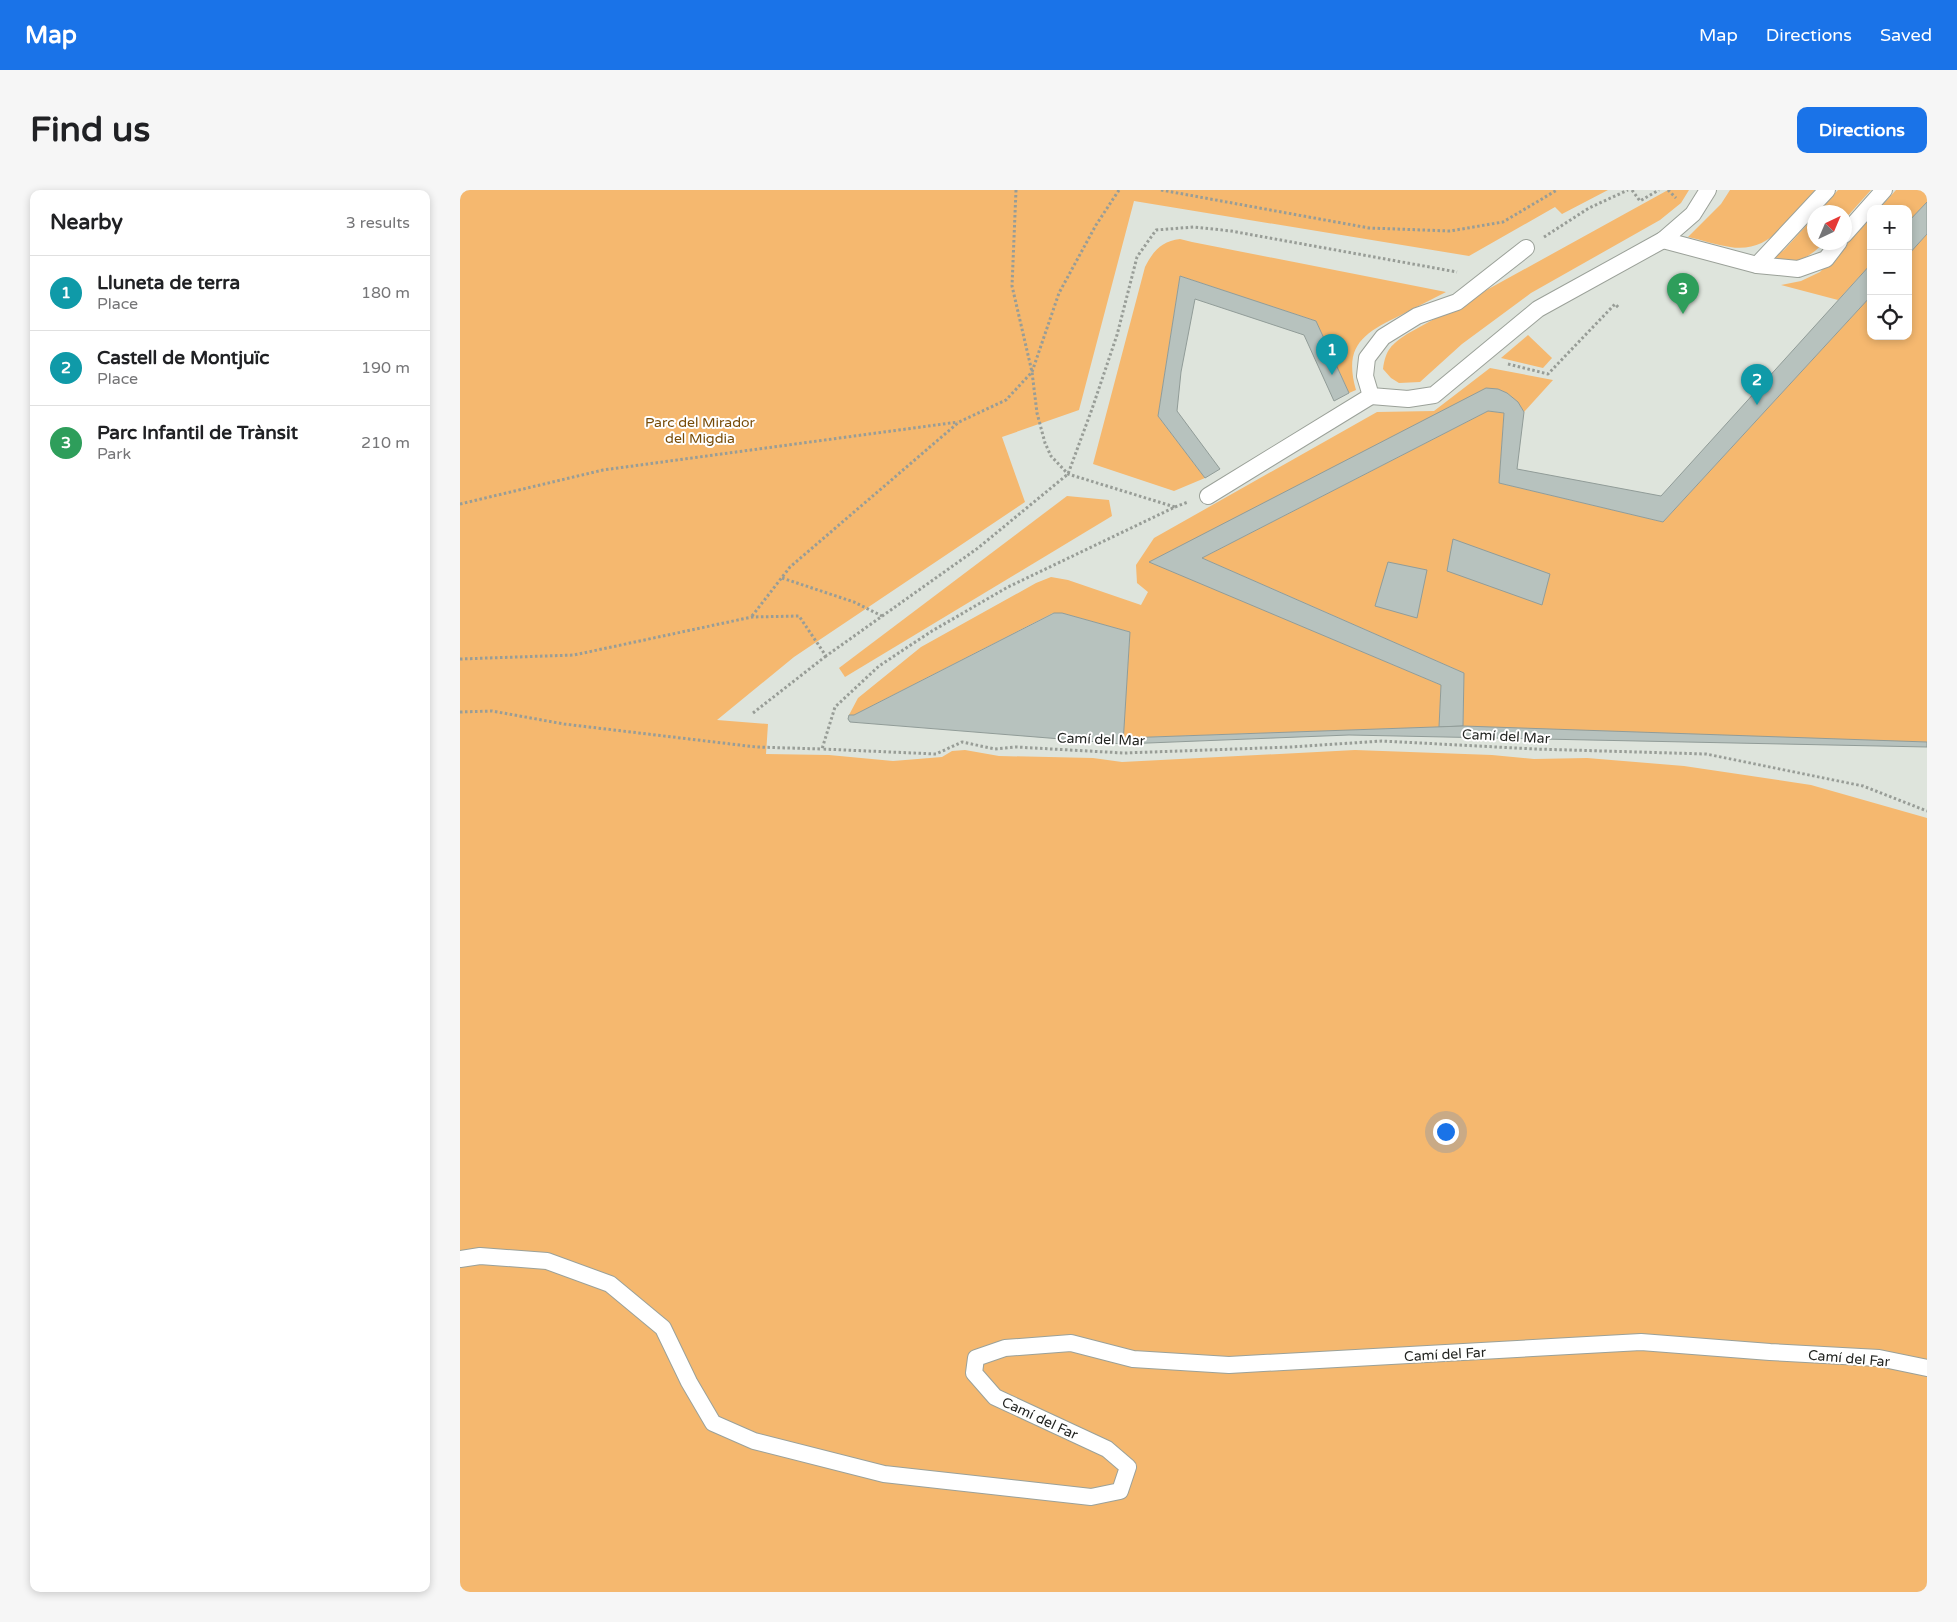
<!DOCTYPE html>
<meta charset="utf-8">
<style>
body{margin:0;font-family:"Varela Round",sans-serif;background:#f6f6f6;color:#202124}
.controls{position:absolute;right:15px;top:15px;display:grid;overflow:hidden;border-radius:10px;box-shadow:0 2px 8px #0003}
.controls button{width:45px;height:45px;display:grid;place-items:center;padding:0;border:0;border-bottom:1px solid #e0e0e0;background:#fff;color:#202124;font:25px sans-serif}
.compass{position:absolute;left:1347px;top:15px;width:45px;height:45px;border-radius:50%;background:#fff;box-shadow:0 2px 8px #0003;rotate:44deg}
.you{position:absolute;left:985px;top:941px;width:18px;height:18px;margin:-12px;border:4px solid #fff;border-radius:50%;background:#1a73e8;box-shadow:0 0 0 8px #1a73e833}
.badge{display:grid;place-items:center;width:32px;height:32px;border-radius:50%;background:#1a73e8;color:#fff;font-size:16px;font-weight:700}
.pin{position:absolute;translate:-50% -41px;filter:drop-shadow(0 1px 2px #0008)}
.pin::after{content:'';position:absolute;top:26px;width:18px;height:15px;background:inherit;clip-path:polygon(0 0,100% 0,50% 100%)}
.list{margin:0;padding:0;list-style:none}
h2{display:flex;justify-content:space-between;align-items:center;height:65px;margin:0;padding:0 20px;font-size:21px}
h2 small{font-size:16px;font-weight:400;color:#757577}
.list li{display:grid;grid-template-columns:32px 1fr auto;gap:15px;align-items:center;box-sizing:border-box;height:75px;padding:0 20px;border-top:1px solid #e0e0e0}
.list b{display:block;font-size:19px;white-space:nowrap}
.list p{margin:0;font-size:16px;white-space:nowrap;color:#757577}
.list em{font-size:16px;font-style:normal;color:#757577}
.icon{flex:none;width:28px;height:28px;fill:none;stroke:currentColor;stroke-width:2;stroke-linecap:round;stroke-linejoin:round}
.map{position:relative;flex:none;width:1467px;height:1402px;overflow:hidden;border-radius:10px}
header{display:flex;align-items:center;gap:30px;box-sizing:border-box;height:70px;padding:0 25px;background:#1a73e8;color:#fff}
header strong{font-size:24px}
nav{display:flex;gap:28px;margin-inline-start:auto;font-size:18px}
.intro{display:flex;align-items:center;justify-content:space-between;box-sizing:border-box;height:120px;padding:0 30px}
h1{margin:0;font-size:35px}
.button{padding:12px 22px;border-radius:10px;background:#1a73e8;color:#fff;font-size:18px;font-weight:700}
main{display:flex;gap:30px;padding:0 30px}
aside{flex:1;background:#fff;border-radius:10px;box-shadow:0 2px 8px #0003}
.map>svg:first-child{display:block}
.green{fill:#f5b86f}
.building{fill:#b7c2be;stroke:#919c98}
.lines{fill:none;stroke-linecap:round;stroke-linejoin:round}
.lane-casing{stroke:#9ba199;stroke-width:18}
.path{stroke:#989d97;stroke-width:3;stroke-dasharray:2.5 2.5;stroke-linecap:butt}
.lane{stroke:#fff;stroke-width:16}
.labels{text-anchor:middle;stroke-width:4;stroke-linejoin:round;paint-order:stroke}
.park-label{font-size:14px;fill:#784c08;stroke:#fff}
.street-label{font-size:14px;fill:#232522;stroke:#fff}
</style>
<header>
<strong>Map</strong>
<nav><a>Map</a><a>Directions</a><a>Saved</a></nav>
</header>
<div class="intro"><h1>Find us</h1><a class="button">Directions</a></div>
<main>
<aside>
<h2>Nearby<small>3 results</small></h2>
<ul class="list">
<li><span class="badge" style="background:#0f9aa8">1</span><div><b>Lluneta de terra</b><p>Place</p></div><em>180 m</em></li>
<li><span class="badge" style="background:#0f9aa8">2</span><div><b>Castell de Montjuïc</b><p>Place</p></div><em>190 m</em></li>
<li><span class="badge" style="background:#2e9e5b">3</span><div><b>Parc Infantil de Trànsit</b><p>Park</p></div><em>210 m</em></li>
</ul>
</aside>
<div class="map">
<svg width="1467" height="1402" viewBox="0 0 1467 1402">
<rect width="100%" height="100%" fill="#dee4dc"/>
<g class="green">
<path d="M0 0H1148L1102 24 1095 17 1009 66 674 11 619 220 542 247 565 312 334 467 257 530 308 534 306 564 369 565 433 571 482 567 492 561 505 560 539 566 633 568 662 572 895 560 1032 565 1074 569 1127 568 1224 576 1351 595 1467 628V1402H0Z"/>
<path d="M1208 0H1229L1221 13 1200 30 1071 103 1002 154 960 192 939 193 931 188 923 179C926 159 931 155 947 144Z"/>
<path d="M1270 0H1355C1332 27 1310 64 1270 57 1256 55 1242 50 1228 47L1261 14Z"/>
<path d="M1378 0H1411L1385 29 1384 22H1358Z"/>
<path d="M1436 0H1467V12L1448 32V19H1419Z"/>
<path d="M1354 27V52L1363 53C1346 72 1333 73 1308 71L1324 60Z"/>
<path d="M1411 28V74L1378 110 1321 95 1341 91 1360 82Z"/>
<path d="M1467 44V552L1198 546 1003 536 1004 483 742 368 1028 221 1044 223 1039 293 1203 332 1411 106V146H1448V65Z"/>
<path d="M720 49 732 52 986 102C971 110 956 117 941 125 904 143 883 155 896 200L889 203 856 131 720 86 698 226 745 288 714 301 633 274 685 77C693 61 702 51 720 49Z"/>
<path d="M1068 145 1092 168 1083 178 1041 168Z"/>
<path d="M1030 178 1093 190 1064 222C1057 210 1050 204 1038 199L690 372 981 495 979 537 663 548 670 442 602 423H593L394 525H389L398 508 461 457 576 393 591 387 608 390 681 415 688 402 677 393 676 375 694 348 917 222 974 221Z"/>
<path d="M607 306 649 310 652 326 385 487 379 478Z"/>
</g>
<g class="building">
<path d="M1467 12V44L1448 65V32Z"/>
<path d="M1411 74V106L1203 332 1039 293 1044 223 1028 221 742 368 1004 483 1003 536 979 537 981 495 689 372 1026 198 1038 199 1047 203 1058 212 1064 222 1057 279 1201 306Z"/>
<path d="M720 86 856 131 889 203 874 211 844 145 735 109 721 182 717 221 760 279 745 288 698 226Z"/>
<path d="M993 349 1090 384 1082 415 987 381Z"/>
<path d="M928 372 967 380 957 428 915 416Z"/>
<path d="M594 423H602L670 442 663 554 390 532 388 529 389 525H394Z"/>
<path d="M1003 536 1467 552V557L889 545 663 554V548Z"/>
</g>
<g class="lines">
<defs>
<g id="lane">
<path d="M1384 45 1424 0"/>
<path d="M1203 50 1297 75 1338 79 1366 69 1379 52"/>
<path d="M1066 58 997 112 957 126 923 147 907 168 905 186 911 206 948 209 974 205 1078 119 1203 50 1233 24 1248 0"/>
<path d="M1297 75 1367 0"/>
<path d="M748 306 911 206"/>
<path d="M0 1069 20 1066 87 1071 150 1094 203 1138 229 1192 253 1233 294 1251 424 1284 631 1307 660 1301 668 1277 647 1259 535 1207 514 1183 516 1168 545 1158 611 1153 673 1169 769 1175 1181 1152 1310 1162 1419 1168 1467 1178"/>
</g>
</defs>
<use href="#lane" class="lane-casing"/>
<g class="path">
<path d="M556 0 552 96 572 182 577 223 585 253 591 266 608 284 715 317 548 397 472 441 419 476 375 517 362 559 476 564 502 552 535 559 556 557 664 563 831 557 922 551 1075 559 1246 564 1403 596 1467 621"/>
<path d="M701 0 909 38 990 41 1043 32 1097 0"/>
<path d="M1172 0 1180 11 1199 0"/>
<path d="M1208 0 1216 8"/>
<path d="M1084 47 1129 18 1168 0"/>
<path d="M1048 174 1088 184 1155 114 1159 118"/>
<path d="M0 314 143 280 498 232"/>
<path d="M715 317 728 312"/>
<path d="M322 388 394 412 422 426"/>
<path d="M292 426 330 377 499 232 546 210 572 182 599 103 636 35 659 0"/>
<path d="M0 469 114 465 292 427 339 426 366 466 518 358 608 284 632 219 657 145 677 67 696 40 734 37 771 41 997 82"/>
<path d="M0 522 32 521 104 534 296 557 362 559"/>
<path d="M293 523 366 466"/>
</g>
<use href="#lane" class="lane"/>
</g>
<g class="labels">
<g class="park-label">
<text x="240" y="237">Parc del Mirador<tspan x="240" dy="16">del Migdia</tspan></text>
</g>
<g class="street-label">
<text transform="translate(1046 546) rotate(3)" y="5">Camí del Mar</text>
<text transform="translate(641 549) rotate(2)" y="5">Camí del Mar</text>
<text transform="translate(985 1164) rotate(-3)" y="5">Camí del Far</text>
<text transform="translate(1389 1168) rotate(5)" y="5">Camí del Far</text>
<text transform="translate(580 1228) rotate(25)" y="5">Camí del Far</text>
</g>
</g>
</svg>
<div class="controls">
<button>+</button>
<button>−</button>
<button><svg class="icon" aria-label="locate" viewBox="0 0 24 24"><circle cx="12" cy="12" r="6"/><path d="M12 2v4M12 18v4M2 12h4M18 12h4"/></svg></button>
</div>
<svg class="compass" viewBox="-18 -18 36 36"><path d="M0-13l5 13h-10z" fill="#e53935"/><path d="M0 13l5-13h-10z" fill="#757577"/></svg>
<div class="you"></div>
<div class="pin badge" style="left:872px;top:185px;background:#0f9aa8">1</div>
<div class="pin badge" style="left:1297px;top:215px;background:#0f9aa8">2</div>
<div class="pin badge" style="left:1223px;top:124px;background:#2e9e5b">3</div>
</div>
</main>
